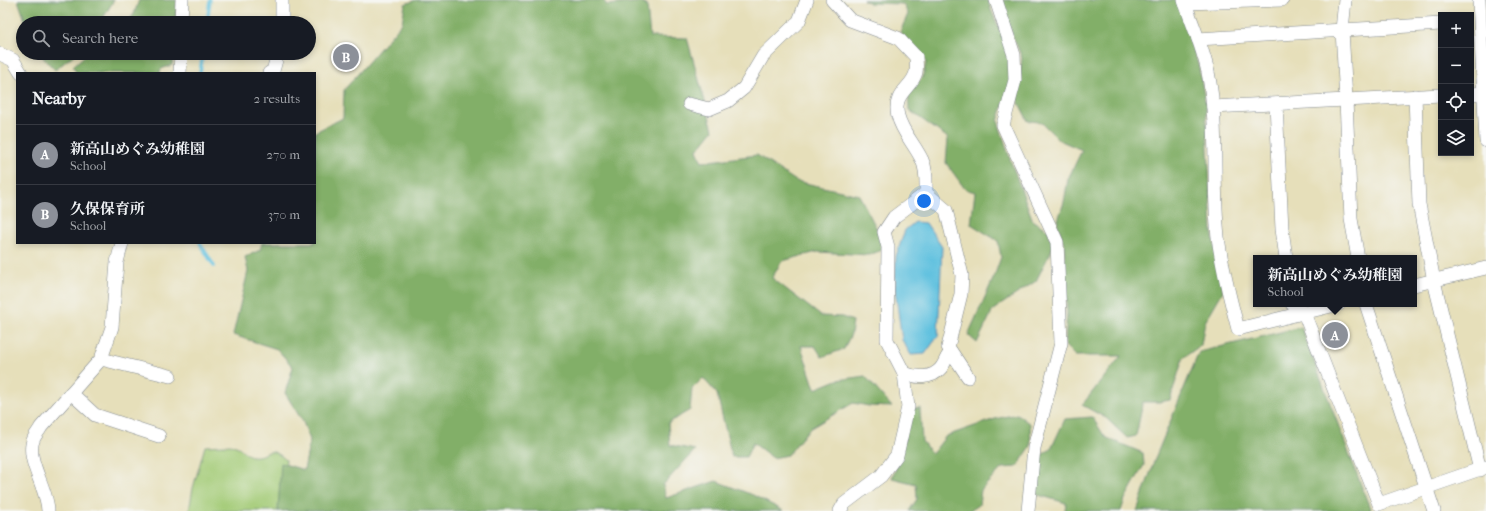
<!DOCTYPE html>
<meta charset="utf-8">
<style>
body{margin:0;font-family:"IM FELL French Canon","Noto Serif JP",serif;background:#20242c;color:#f1f3f6}
.controls{position:absolute;right:12px;top:12px;display:grid;overflow:hidden;border-radius:0px;box-shadow:0 2px 6px #0003}
.controls button{width:36px;height:36px;display:grid;place-items:center;padding:0;border:0;border-bottom:1px solid #363941;background:#171b24;color:#f1f3f6;font:20px sans-serif}
.you{position:absolute;left:924px;top:201px;width:14px;height:14px;margin:-10px;border:3px solid #fff;border-radius:50%;background:#1a73e8;box-shadow:0 0 0 6px #1a73e833}
.badge{display:grid;place-items:center;width:26px;height:26px;border-radius:50%;background:#8c9099;color:#fff;font-size:13px;font-weight:700}
.pin{position:absolute;translate:-50% -50%;border:2px solid #fff;box-shadow:0 1px 4px #0006}
.popup{position:absolute;left:1253px;top:255px;width:164px;height:52px;box-sizing:border-box;display:grid;place-content:center;border-radius:0px;background:#171b24;filter:drop-shadow(0 1px 3px #0005);font-size:13px;white-space:nowrap;color:#9ea1a6}
.popup b{font-size:15px;color:#f1f3f6}
.popup::after{content:'';position:absolute;left:50%;top:100%;margin-left:-8px;border:8px solid transparent;border-top-color:#171b24}
.list{margin:0;padding:0;list-style:none}
h2{display:flex;justify-content:space-between;align-items:center;height:52px;margin:0;padding:0 16px;font-size:17px}
h2 small{font-size:13px;font-weight:400;color:#9ea1a6}
.list li{display:grid;grid-template-columns:26px 1fr auto;gap:12px;align-items:center;box-sizing:border-box;height:60px;padding:0 16px;border-top:1px solid #363941}
.list b{display:block;font-size:15px;white-space:nowrap}
.list p{margin:0;font-size:13px;white-space:nowrap;color:#9ea1a6}
.list em{font-size:13px;font-style:normal;color:#9ea1a6}
.icon{flex:none;width:22px;height:22px;fill:none;stroke:currentColor;stroke-width:2;stroke-linecap:round;stroke-linejoin:round}
.map{position:relative;flex:none;width:1486px;height:511px;overflow:hidden}
.search{position:absolute;background:#171b24;box-shadow:0 2px 6px #0003;left:16px;top:16px;width:300px;height:44px;display:flex;align-items:center;gap:10px;box-sizing:border-box;padding:0 14px;border-radius:22px;color:#9ea1a6;font-size:15px}
.panel{position:absolute;background:#171b24;box-shadow:0 2px 6px #0003;left:16px;top:72px;width:300px;height:172px;border-radius:0px}
.map>svg:first-child{display:block}
.green{fill:#a3cb76;stroke:#5f7d6a}
.forest{fill:#82af67;stroke:#4e6f62}
.water{fill:#61c1df;stroke:#3e789e}
.lines{fill:none;stroke-linecap:round;stroke-linejoin:round}
.stream{stroke:#61c1df;stroke-width:3.5}
.minor-casing{stroke:#80878c;stroke-width:14}
.minor{stroke:#fff;stroke-width:13}
</style>
<div class="map">
<svg width="1486" height="511" viewBox="0 0 1486 511">
<rect width="100%" height="100%" fill="#f6f6f2"/>
<filter id="ink" filterUnits="userSpaceOnUse"><feTurbulence type="fractalNoise" baseFrequency=".025" numOctaves="2"/><feDisplacementMap in="SourceGraphic" scale="8" xChannelSelector="R" yChannelSelector="G"/><feConvolveMatrix kernelMatrix="1 2 1 2 8 2 1 2 1" color-interpolation-filters="sRGB"/></filter>
<filter id="wash" filterUnits="userSpaceOnUse"><feTurbulence type="fractalNoise" baseFrequency=".012" numOctaves="4" result="noise"/><feDisplacementMap in="SourceGraphic" scale="16" xChannelSelector="R" yChannelSelector="G"/><feGaussianBlur stdDeviation="0.9" result="paint"/><feColorMatrix in="noise" values="0 0 0 0 0 0 0 0 0 0 0 0 0 0 0 0 0 1.4 0 .05"/><feComposite in="paint" operator="in"/></filter>
<g filter="url(#wash)">
<rect width="100%" height="100%" fill="#e6dfba"/>
<path class="green" d="M205 446C212 446 230 444 236 446 242 448 245 455 252 456 268 458 267 443 286 460L280 511H189L193 488Z"/>
<g class="forest">
<path d="M18 0H114L100 23H26Z"/>
<path d="M139 0H177L175 23H127L134 14Z"/>
<path d="M416 0H603L607 5 640 2 647 6 650 37 687 38 713 130 697 150 702 162 757 155 796 181 859 195 877 229 882 250 869 255 817 252 782 261 772 278 821 316 842 317 853 321 851 334 844 349 822 357 815 346H801L815 389 837 380 865 376 892 407 869 406 853 403 809 429 788 455 773 458 753 443 746 457H732L717 394 703 378 692 389 690 410 668 423 670 445 695 450 663 485 666 498 716 481 753 495 784 511H278L281 463 304 470 310 440 303 422 285 393 293 367 277 349 233 335 248 271 245 257 260 250 262 243H315V132L343 118 344 90 402 23 405 4Z"/>
<path d="M863 0H988L991 10 1003 37 1012 61 1011 82 998 121 1011 162 1033 221 1048 230 1053 247 1036 281 993 310 977 343 968 335 994 277 1001 257 998 241 971 224 975 192 965 189 946 163 948 138 909 110 908 92 923 77 926 62 900 32 908 14 903 4 870 3Z"/>
<path d="M1003 0H1178L1185 18 1199 68 1206 106 1212 231 1223 291 1205 322 1201 345 1183 358 1170 400 1159 402H1143L1136 436 1127 438 1106 418 1082 405 1121 356H1075L1065 346 1067 312 1066 283 1064 244 1057 223 1064 202 1068 179 1082 150 1059 140 1041 122 1028 121 1017 99 1022 58 1004 15Z"/>
<path d="M40 53H76L55 70 45 60Z"/>
<path d="M88 53H173L172 65 161 69 160 73H77L73 66Z"/>
<path d="M1301 327 1371 511H1137L1156 456 1199 352Z"/>
<path d="M920 408 922 441 932 454 946 436 995 419 1017 414 1030 424 1031 446 1017 467 1002 468 981 490 979 505 970 511H909L917 499 916 484 892 478 900 458 911 409Z"/>
<path d="M1092 417 1105 437 1143 453 1144 465 1125 499 1121 511H1065L1066 503 1035 494 1037 458 1051 449 1065 419Z"/>
</g>
<path class="water" d="M915 222 926 223 942 247 938 336 925 354 911 355 902 340 895 289 896 256 905 230Z"/>
<g class="lines">
<g class="stream">
<path d="M207 23 210 0"/>
<path d="M200 73 203 53"/>
<path d="M200 243 214 266"/>
</g>
</g>
</g>
<g filter="url(#ink)">
<g class="lines">
<defs>
<g id="minor">
<path d="M282 0V23"/>
<path d="M832 0 850 20 898 38 916 57C916 61 917 67 916 72 913 88 892 92 898 116 902 132 915 145 922 160 927 170 926 182 926 193L946 210 962 275 961 294 948 347 968 377"/>
<path d="M996 0 1014 55 1015 80 1003 125 1057 242 1061 343 1034 448 1028 511"/>
<path d="M1184 0C1192 24 1203 48 1208 72 1219 126 1212 182 1218 237 1222 268 1230 299 1238 329L1339 304"/>
<path d="M1345 0 1342 30 1346 100 1351 219 1358 258"/>
<path d="M1479 0 1486 141"/>
<path d="M1185 3 1282 0"/>
<path d="M181 23 182 0"/>
<path d="M1198 39 1441 24"/>
<path d="M0 54 13 60 21 73"/>
<path d="M180 73 181 53"/>
<path d="M269 73 273 71 278 53"/>
<path d="M1471 94 1486 93"/>
<path d="M1415 96 1419 204 1434 281 1480 470"/>
<path d="M689 104 709 109 728 101 744 88 763 56 799 21 807 0"/>
<path d="M1276 104 1282 229 1286 258"/>
<path d="M1213 107 1441 95"/>
<path d="M926 193 894 217 884 232 888 247 887 340 904 373C916 378 932 379 941 368 946 362 946 356 951 352"/>
<path d="M1414 285 1486 268"/>
<path d="M1292 304 1304 313 1379 504 1486 467"/>
<path d="M1366 304 1434 511"/>
<path d="M101 359 170 376"/>
<path d="M71 393 95 415 159 436"/>
<path d="M48 511C48 488 24 459 34 438 36 434 39 431 41 427L101 359 112 327 117 262 122 243"/>
<path d="M840 511 844 504 881 476 897 455 908 407 904 373"/>
</g>
</defs>
<use href="#minor" class="minor-casing"/>
<use href="#minor" class="minor"/>
</g>
</g>
</svg>
<div class="controls">
<button>+</button>
<button>−</button>
<button><svg class="icon" aria-label="locate" viewBox="0 0 24 24"><circle cx="12" cy="12" r="6"/><path d="M12 2v4M12 18v4M2 12h4M18 12h4"/></svg></button>
<button><svg class="icon" aria-label="layers" viewBox="0 0 24 24"><path d="M12 4l9 5-9 5-9-5zM3 14l9 5 9-5"/></svg></button>
</div>
<div class="you"></div>
<div class="pin badge" style="left:1335px;top:335px">A</div>
<div class="popup"><b>新高山めぐみ幼稚園</b>School</div>
<div class="pin badge" style="left:346px;top:57px">B</div>
<div class="search"><svg class="icon" aria-label="search" viewBox="0 0 24 24"><circle cx="10" cy="10" r="6"/><path d="M15 15l6 6"/></svg>Search here</div>
<section class="panel">
<h2>Nearby<small>2 results</small></h2>
<ul class="list">
<li><span class="badge">A</span><div><b>新高山めぐみ幼稚園</b><p>School</p></div><em>270 m</em></li>
<li><span class="badge">B</span><div><b>久保保育所</b><p>School</p></div><em>370 m</em></li>
</ul>
</section>
</div>
